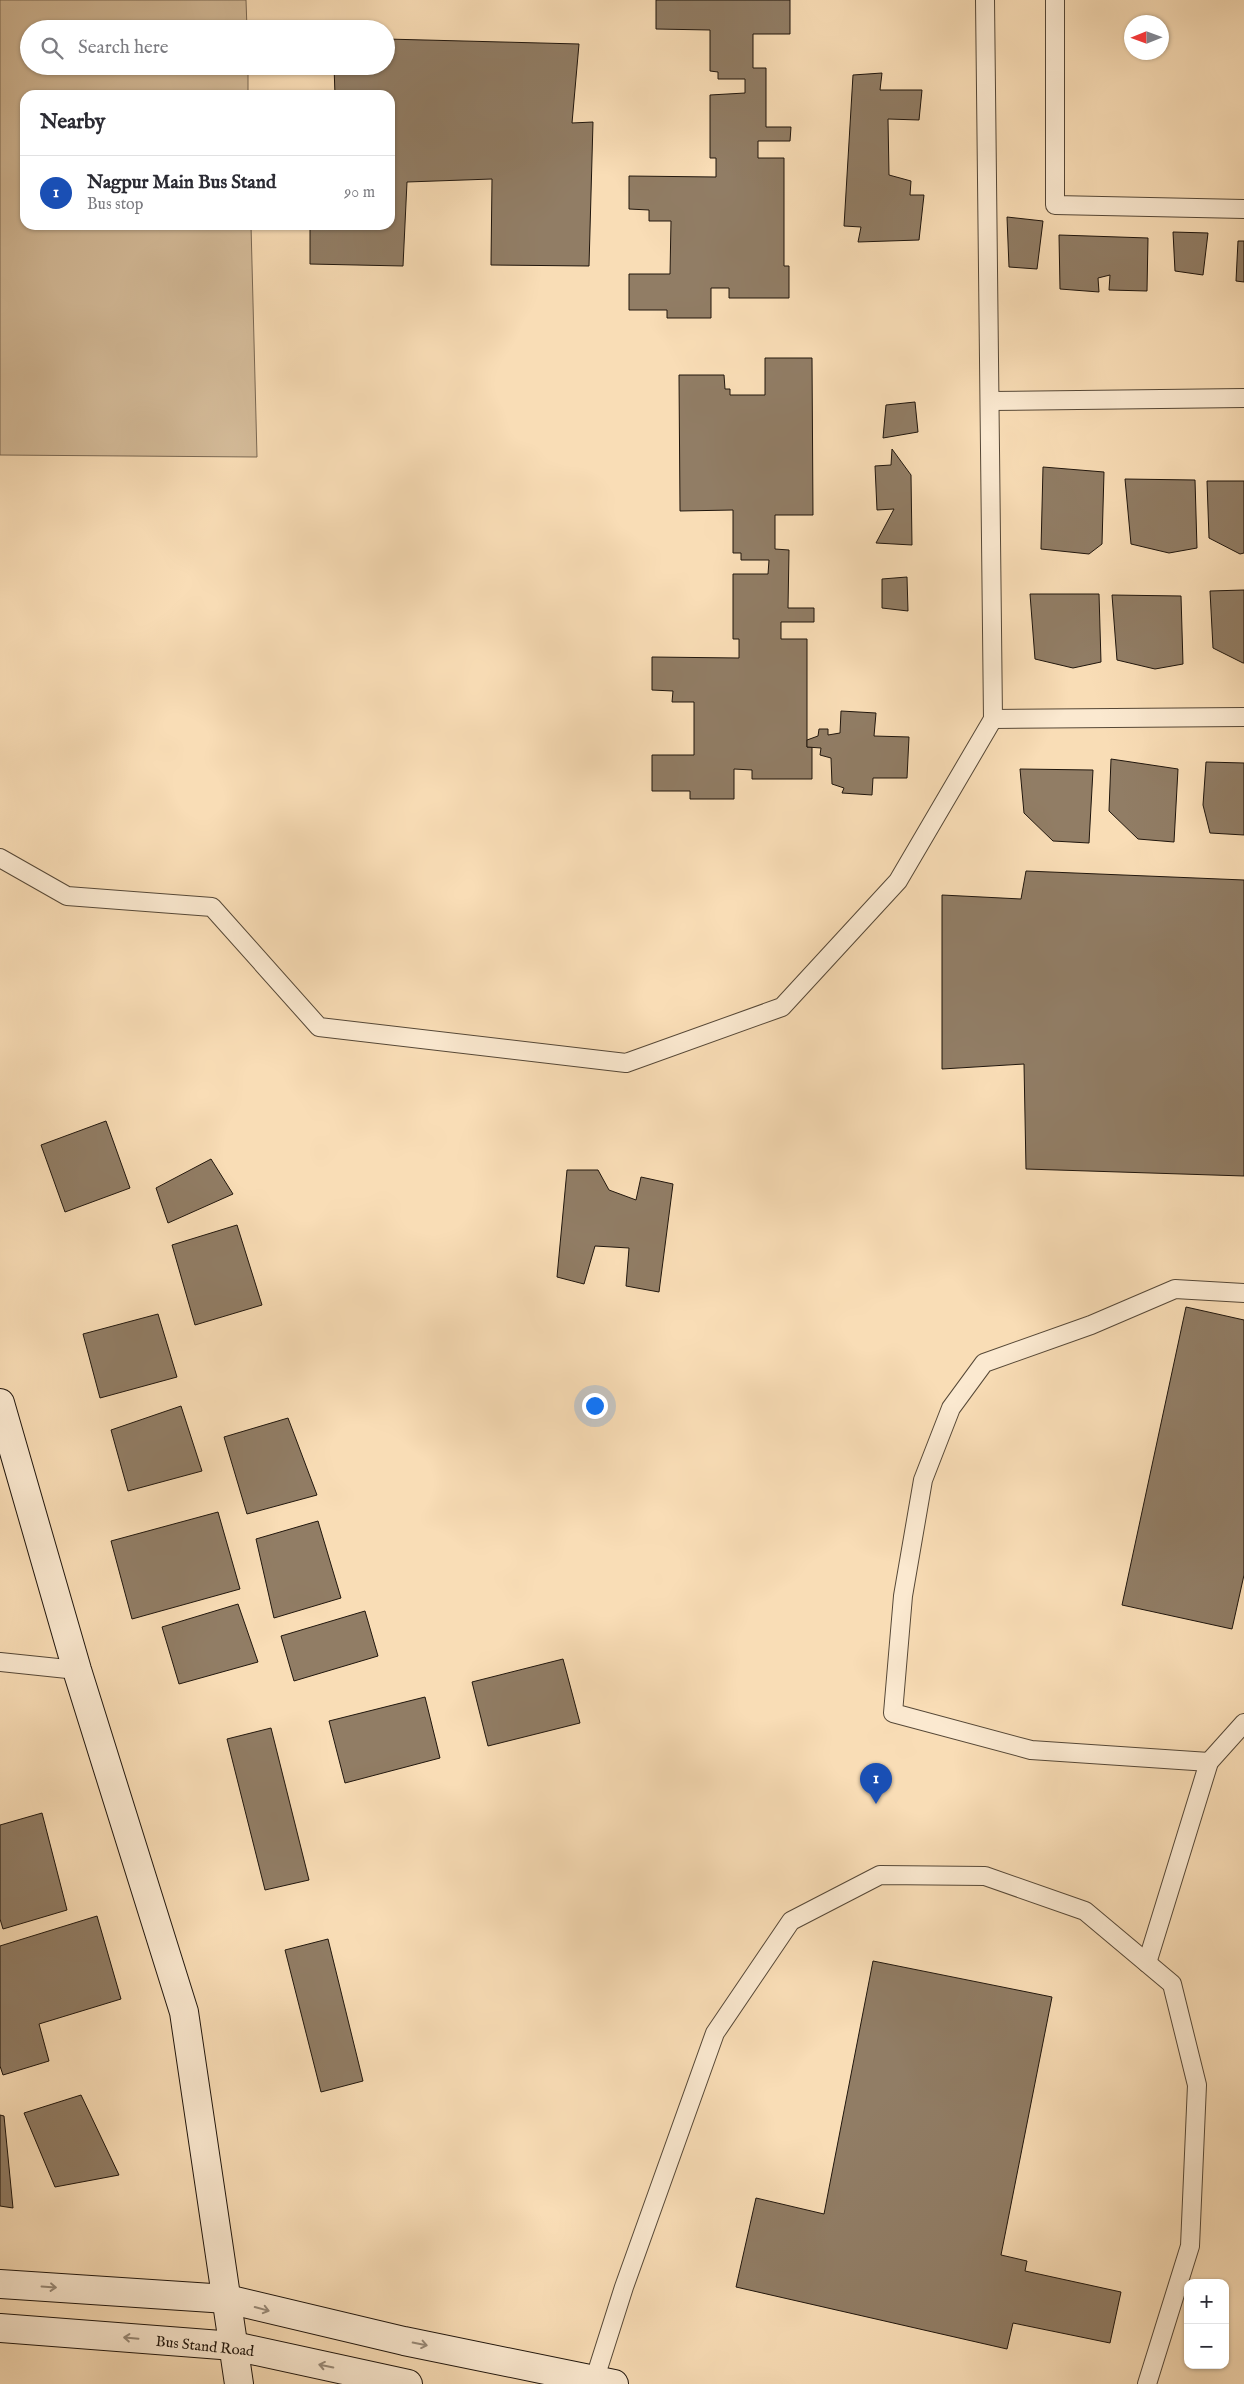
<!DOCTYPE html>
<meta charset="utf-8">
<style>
body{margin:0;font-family:"IM FELL English",serif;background:#f2f2f3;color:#2b2b33}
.controls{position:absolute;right:15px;bottom:15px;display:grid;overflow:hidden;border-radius:10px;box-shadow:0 1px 4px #0004}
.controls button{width:45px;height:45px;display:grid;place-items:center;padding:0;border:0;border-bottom:1px solid #e1e1e2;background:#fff;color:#2b2b33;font:25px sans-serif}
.compass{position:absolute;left:1124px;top:15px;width:45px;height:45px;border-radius:50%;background:#fff;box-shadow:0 1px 4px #0004;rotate:269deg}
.you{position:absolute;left:594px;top:1405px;width:18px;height:18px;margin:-12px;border:4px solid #fff;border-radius:50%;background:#1a73e8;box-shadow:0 0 0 8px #1a73e833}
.badge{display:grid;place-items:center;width:32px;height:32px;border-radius:50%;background:#ea580c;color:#fff;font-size:16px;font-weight:700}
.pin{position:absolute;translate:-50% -41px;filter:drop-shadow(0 1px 2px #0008)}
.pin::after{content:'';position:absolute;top:26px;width:18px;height:15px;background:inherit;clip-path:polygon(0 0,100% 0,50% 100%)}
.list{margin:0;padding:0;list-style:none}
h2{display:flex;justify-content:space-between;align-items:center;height:65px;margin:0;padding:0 20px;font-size:21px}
h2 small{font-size:16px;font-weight:400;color:#7c7c81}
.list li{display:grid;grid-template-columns:32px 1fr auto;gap:15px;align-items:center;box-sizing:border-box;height:75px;padding:0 20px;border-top:1px solid #e1e1e2}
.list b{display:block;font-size:19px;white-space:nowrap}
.list p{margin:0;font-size:16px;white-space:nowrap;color:#7c7c81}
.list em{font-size:16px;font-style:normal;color:#7c7c81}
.icon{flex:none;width:28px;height:28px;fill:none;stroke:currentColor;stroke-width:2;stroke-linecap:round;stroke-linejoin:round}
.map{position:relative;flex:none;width:1244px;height:2384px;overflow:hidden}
.search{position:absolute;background:#fff;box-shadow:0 1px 4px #0004;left:20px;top:20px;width:375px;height:55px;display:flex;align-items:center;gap:12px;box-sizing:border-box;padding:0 18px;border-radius:28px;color:#7c7c81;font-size:19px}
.panel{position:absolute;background:#fff;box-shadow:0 1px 4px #0004;left:20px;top:90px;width:375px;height:140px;border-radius:15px}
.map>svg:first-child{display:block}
.green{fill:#d4bb99;stroke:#7a6853}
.building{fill:#917d65;stroke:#20160d}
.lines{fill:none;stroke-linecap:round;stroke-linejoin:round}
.lane-casing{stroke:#564837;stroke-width:20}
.secondary-casing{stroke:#20160d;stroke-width:30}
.lane{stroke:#fbe9d0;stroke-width:18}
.secondary{stroke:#fbe9d0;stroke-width:28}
.oneway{stroke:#988a78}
.labels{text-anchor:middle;stroke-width:4;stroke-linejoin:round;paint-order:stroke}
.street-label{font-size:15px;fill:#20160d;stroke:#fbe9d0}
</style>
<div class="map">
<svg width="1244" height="2384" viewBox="0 0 1244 2384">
<rect width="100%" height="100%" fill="#f9ddb6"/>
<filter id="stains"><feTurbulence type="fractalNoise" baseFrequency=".004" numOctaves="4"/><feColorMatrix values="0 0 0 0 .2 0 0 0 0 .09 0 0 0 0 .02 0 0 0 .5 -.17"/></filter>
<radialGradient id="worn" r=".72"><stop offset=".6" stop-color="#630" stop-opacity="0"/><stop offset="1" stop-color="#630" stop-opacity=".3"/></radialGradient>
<path class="green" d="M0 0H246L247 29H29V66H248V95H25V225H251L257 457 0 455Z"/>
<g class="building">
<path d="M656 0H790V34H753V68H766V127H791L790 141H758V158H784V266H789V298H729V288H711V318H667V310H629V274H670L671 221H649V210L629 209V176L716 177V158H710V95L745 93V79H718V72L710 71V30L656 29Z"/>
<path d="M386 39 579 44 572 123 593 122 589 266 491 265 492 179 407 182 403 266 310 264V225H390V95H335L334 66H386Z"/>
<path d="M882 73 880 90H922L919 120 888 119 889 175 911 181 910 195H924L919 240 858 242 861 227 844 226 853 75Z"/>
<path d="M1007 217 1043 221 1037 269 1009 267Z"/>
<path d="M1173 232 1208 233 1203 275 1175 271Z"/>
<path d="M1059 235 1148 238 1147 291 1109 290 1110 275 1098 278 1099 292 1060 289Z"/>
<path d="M1238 241H1244V282L1236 281Z"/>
<path d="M765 358H812L813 515H775V549L789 550 788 608H814V622H781V639H807V747H812V779H752V770L734 769V799H690V791H652V755H694V702H672L673 691 652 690V657L739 658V639H733V574H768L769 560H741V553H733V510L680 511 679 375H724L725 389H730V395H765Z"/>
<path d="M915 402 918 432 883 438 886 405Z"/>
<path d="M892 449 911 475 912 545 876 543 894 509 877 510 875 466 891 465Z"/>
<path d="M1043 467 1104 472 1102 544 1089 554 1041 549Z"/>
<path d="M1125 479 1195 480 1197 548 1169 553 1131 544Z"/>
<path d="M1207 481H1244V553L1240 554 1209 538Z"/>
<path d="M907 577 908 611 882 608V579Z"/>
<path d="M1244 590V663H1243L1213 648 1210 591Z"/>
<path d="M1030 594H1099L1101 662 1073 668 1035 659Z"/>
<path d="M1112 595 1181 596 1183 664 1155 669 1117 660Z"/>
<path d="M841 711 876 713 874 736 909 737 907 778H873L872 795 842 793 844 788 832 784 831 758 820 755 821 748 807 747V740L818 736 819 729H828V735L840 733Z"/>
<path d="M1111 759 1178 769 1174 842 1138 839 1109 811Z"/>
<path d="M1206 762 1244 763V835L1210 833 1203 805Z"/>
<path d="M1020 769 1093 770 1089 843 1053 841 1024 813Z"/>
<path d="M1026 871 1244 880V1176L1026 1169 1024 1064 942 1069V895L1021 899Z"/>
<path d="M106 1121 130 1188 65 1212 41 1145Z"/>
<path d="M211 1159 233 1194 168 1223 156 1188Z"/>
<path d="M567 1170H598L609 1190 636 1200 641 1177 673 1184 659 1292 626 1286 629 1248 595 1246 584 1284 557 1277Z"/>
<path d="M237 1225 262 1305 195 1325 172 1245Z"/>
<path d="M1186 1307 1244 1320V1575L1232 1629 1122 1605Z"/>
<path d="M158 1314 177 1377 100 1398 83 1334Z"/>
<path d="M181 1406 202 1471 128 1491 111 1430Z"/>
<path d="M288 1418 317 1495 247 1514 224 1437Z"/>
<path d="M218 1512 240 1589 132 1619 111 1541Z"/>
<path d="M318 1521 341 1598 274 1618 256 1539Z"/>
<path d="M238 1604 258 1662 179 1684 162 1627Z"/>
<path d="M365 1611 378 1656 294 1681 281 1636Z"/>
<path d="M563 1659 580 1723 488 1746 472 1682Z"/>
<path d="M425 1697 440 1758 345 1783 329 1721Z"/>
<path d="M271 1728 309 1880 265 1890 227 1739Z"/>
<path d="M42 1813 67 1910 3 1929 0 1919V1825Z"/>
<path d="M97 1916 121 1999 39 2024 49 2061 3 2075 0 2066V1946Z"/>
<path d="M328 1939 363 2081 321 2092 285 1950Z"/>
<path d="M873 1961 1052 1997 1001 2255 1027 2261 1025 2271 1121 2292 1110 2343 1013 2323 1007 2349 736 2287 756 2198 824 2214Z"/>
<path d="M81 2095 119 2175 55 2187 24 2113Z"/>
<path d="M0 2115 4 2116 13 2208 0 2206Z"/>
</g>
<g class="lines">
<defs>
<g id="lane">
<path d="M1055 0V205L1244 209"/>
<path d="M990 401 1244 398"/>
<path d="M993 719 1244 717"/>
<path d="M0 858 67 896 212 907 319 1027 626 1063 782 1007 898 881 993 719 985 0"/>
<path d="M0 1662 77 1670"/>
<path d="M1209 1762 1031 1750 893 1713 903 1596 923 1480 951 1408 984 1363 1091 1325 1175 1289 1244 1293"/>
<path d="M1147 1963 1209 1762 1244 1723"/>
<path d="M595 2378 624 2287 715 2033 791 1921 880 1875 985 1876 1085 1911 1172 1984 1197 2085 1190 2246 1147 2384"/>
</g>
<g id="secondary">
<path d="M0 1403 77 1670 184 2012 239 2384"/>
<path d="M0 2284 227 2299 404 2341 614 2384"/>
<path d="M0 2328 234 2346 408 2384"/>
</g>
</defs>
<use href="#lane" class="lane-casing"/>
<use href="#secondary" class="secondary-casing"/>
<use href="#lane" class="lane"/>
<use href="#secondary" class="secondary"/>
</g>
<defs><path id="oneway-shaft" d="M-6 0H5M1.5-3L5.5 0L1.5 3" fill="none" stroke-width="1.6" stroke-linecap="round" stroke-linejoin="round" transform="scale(1.25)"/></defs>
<g class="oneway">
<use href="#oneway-shaft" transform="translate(49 2287) rotate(4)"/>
<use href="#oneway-shaft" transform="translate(262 2309) rotate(15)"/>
<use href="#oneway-shaft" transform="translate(131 2338) rotate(-175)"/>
<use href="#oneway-shaft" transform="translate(420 2344) rotate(11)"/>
<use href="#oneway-shaft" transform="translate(326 2366) rotate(-168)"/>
</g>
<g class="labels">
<g class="street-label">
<text transform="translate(205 2346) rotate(6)" y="5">Bus Stand Road</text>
</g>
</g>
<rect width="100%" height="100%" filter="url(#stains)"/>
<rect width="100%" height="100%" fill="url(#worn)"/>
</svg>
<div class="controls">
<button>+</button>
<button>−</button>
</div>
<svg class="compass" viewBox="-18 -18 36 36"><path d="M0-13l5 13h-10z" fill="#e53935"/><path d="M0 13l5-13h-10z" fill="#7c7c81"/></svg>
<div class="you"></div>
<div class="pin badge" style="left:876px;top:1804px;background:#1a4fb4">1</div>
<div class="search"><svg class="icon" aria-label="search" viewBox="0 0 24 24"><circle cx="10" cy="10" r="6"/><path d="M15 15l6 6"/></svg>Search here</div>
<section class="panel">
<h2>Nearby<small></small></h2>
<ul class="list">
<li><span class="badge" style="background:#1a4fb4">1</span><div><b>Nagpur Main Bus Stand</b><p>Bus stop</p></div><em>90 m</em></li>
</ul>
</section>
</div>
